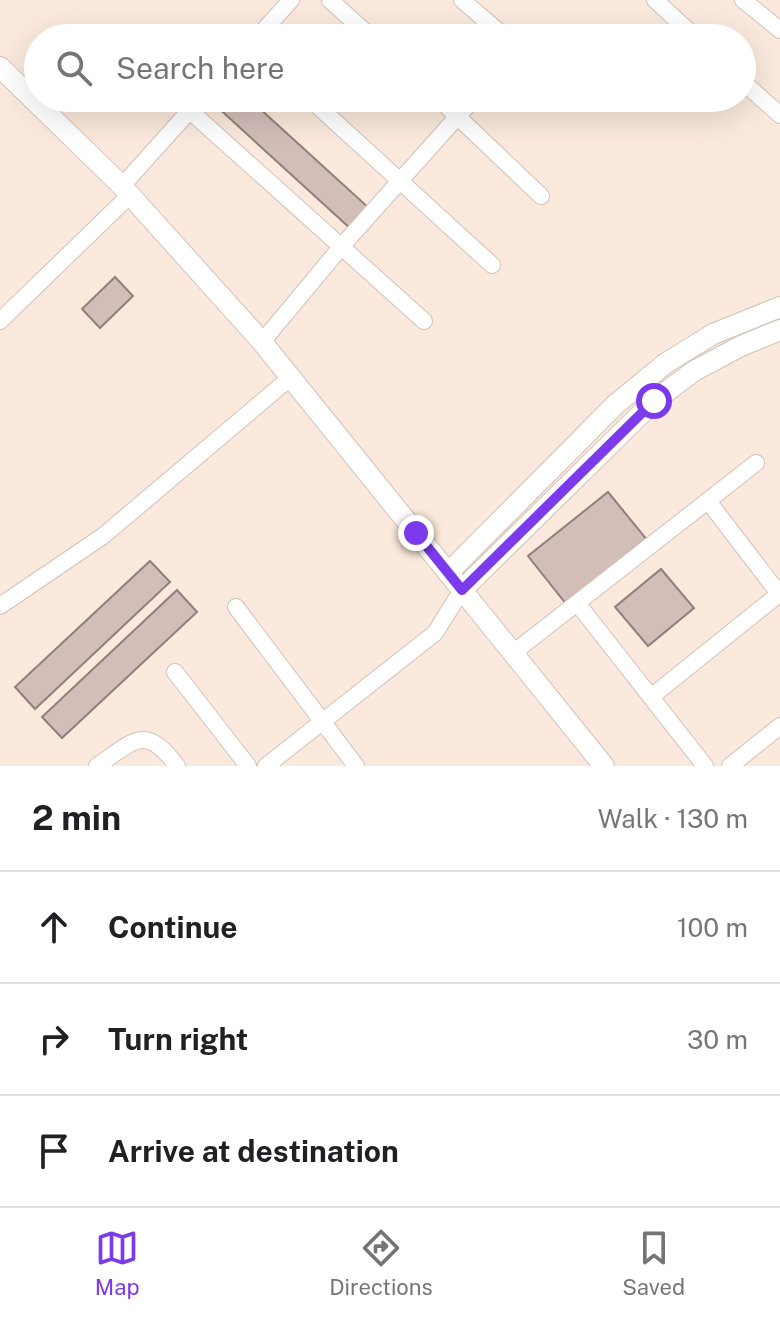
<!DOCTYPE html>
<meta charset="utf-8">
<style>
body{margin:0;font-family:"Public Sans",sans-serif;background:#f2f2f2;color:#202124}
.stop{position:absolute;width:24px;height:24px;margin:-18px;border:6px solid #7c3aed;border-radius:50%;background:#fff}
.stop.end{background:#7c3aed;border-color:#fff;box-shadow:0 2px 8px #0008}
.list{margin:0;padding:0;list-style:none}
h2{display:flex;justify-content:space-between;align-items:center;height:104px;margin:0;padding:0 32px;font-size:34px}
h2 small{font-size:26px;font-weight:400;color:#757577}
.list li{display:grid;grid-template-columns:52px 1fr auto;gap:24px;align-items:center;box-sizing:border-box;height:112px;padding:0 32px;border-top:2px solid #e0e0e0}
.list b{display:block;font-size:30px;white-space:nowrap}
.list em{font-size:26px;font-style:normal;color:#757577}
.icon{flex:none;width:44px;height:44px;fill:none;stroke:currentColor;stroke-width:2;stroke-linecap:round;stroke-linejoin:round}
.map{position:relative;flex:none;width:780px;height:766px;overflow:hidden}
.search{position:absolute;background:#fff;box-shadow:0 8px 32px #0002;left:24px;right:24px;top:24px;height:88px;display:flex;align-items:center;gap:20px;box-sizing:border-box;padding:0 28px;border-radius:44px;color:#757577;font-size:30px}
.sheet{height:440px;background:#fff}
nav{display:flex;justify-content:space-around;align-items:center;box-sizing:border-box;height:112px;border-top:2px solid #e0e0e0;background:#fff;font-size:22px;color:#757577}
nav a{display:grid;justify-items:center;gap:4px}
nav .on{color:#7c3aed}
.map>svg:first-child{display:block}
.building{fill:#d3bdb9;stroke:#927f7b;stroke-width:2}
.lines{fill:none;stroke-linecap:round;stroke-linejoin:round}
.minor-casing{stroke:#d2c2b5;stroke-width:18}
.tertiary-casing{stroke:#d2c2b5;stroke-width:22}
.minor{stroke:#fff;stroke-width:16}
.tertiary{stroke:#fff;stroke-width:20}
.route{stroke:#7c3aed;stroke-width:10}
</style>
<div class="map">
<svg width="780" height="766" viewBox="0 0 780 766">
<rect width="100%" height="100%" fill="#fae9dc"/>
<g class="building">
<path d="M220 98H248L370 209 352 230 214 104Z"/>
<path d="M115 277 133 296 100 328 82 309Z"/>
<path d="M608 492 648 541 567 605 528 556Z"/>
<path d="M150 561 170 582 35 709 15 687Z"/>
<path d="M661 569 694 608 648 646 615 607Z"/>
<path d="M177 590 197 612 62 738 42 717Z"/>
</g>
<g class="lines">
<defs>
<g id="minor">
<path d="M330 0 372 38"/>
<path d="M462 0 506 38"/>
<path d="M655 0 696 38"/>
<path d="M743 0 780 30"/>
<path d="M257 38 291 0"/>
<path d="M742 81 780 115"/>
<path d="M309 98 492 265"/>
<path d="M438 98 541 196"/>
<path d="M189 110 424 321"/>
<path d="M122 186 201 98"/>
<path d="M0 321 129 196"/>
<path d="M262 342 341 247 474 98"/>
<path d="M708 501 780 595"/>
<path d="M577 603 705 766"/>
<path d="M0 606 103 536 290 378"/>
<path d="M236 607 356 766"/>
<path d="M513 653 756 463"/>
<path d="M175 672 248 766"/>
<path d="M651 697 779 594"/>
<path d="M97 766C134 741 145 723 177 766"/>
<path d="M266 766 435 633 462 590"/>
<path d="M730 766 780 726"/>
</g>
<g id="tertiary">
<path d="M0 67 122 186 262 342 604 766"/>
<path d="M448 573 616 404 666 363 713 334 780 307"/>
<path d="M462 590 654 401 694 371 741 346 780 330"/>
</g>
</defs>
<use href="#minor" class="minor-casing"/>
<use href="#tertiary" class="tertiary-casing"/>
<use href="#minor" class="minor"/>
<use href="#tertiary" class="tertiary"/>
</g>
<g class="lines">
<path class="route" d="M416 533 462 590 654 401"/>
</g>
</svg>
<div class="stop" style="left:654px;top:401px"></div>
<div class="stop end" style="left:416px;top:533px"></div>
<div class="search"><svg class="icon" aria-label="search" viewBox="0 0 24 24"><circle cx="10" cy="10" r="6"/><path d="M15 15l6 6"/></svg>Search here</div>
</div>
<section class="sheet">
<h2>2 min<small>Walk · 130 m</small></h2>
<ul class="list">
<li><svg class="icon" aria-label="ahead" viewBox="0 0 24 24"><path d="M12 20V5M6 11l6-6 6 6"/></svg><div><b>Continue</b></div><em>100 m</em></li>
<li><svg class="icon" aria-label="right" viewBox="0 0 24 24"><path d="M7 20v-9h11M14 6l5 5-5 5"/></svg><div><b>Turn right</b></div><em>30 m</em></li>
<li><svg class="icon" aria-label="arrive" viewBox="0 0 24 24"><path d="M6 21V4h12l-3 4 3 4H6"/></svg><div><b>Arrive at destination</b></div></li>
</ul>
</section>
<nav>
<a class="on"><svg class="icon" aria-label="map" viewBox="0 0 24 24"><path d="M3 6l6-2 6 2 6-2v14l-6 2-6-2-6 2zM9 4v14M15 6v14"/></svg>Map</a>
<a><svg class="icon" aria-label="directions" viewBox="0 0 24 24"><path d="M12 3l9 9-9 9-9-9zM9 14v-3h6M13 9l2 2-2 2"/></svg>Directions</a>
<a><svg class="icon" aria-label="saved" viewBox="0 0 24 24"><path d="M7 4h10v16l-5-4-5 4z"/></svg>Saved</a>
</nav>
